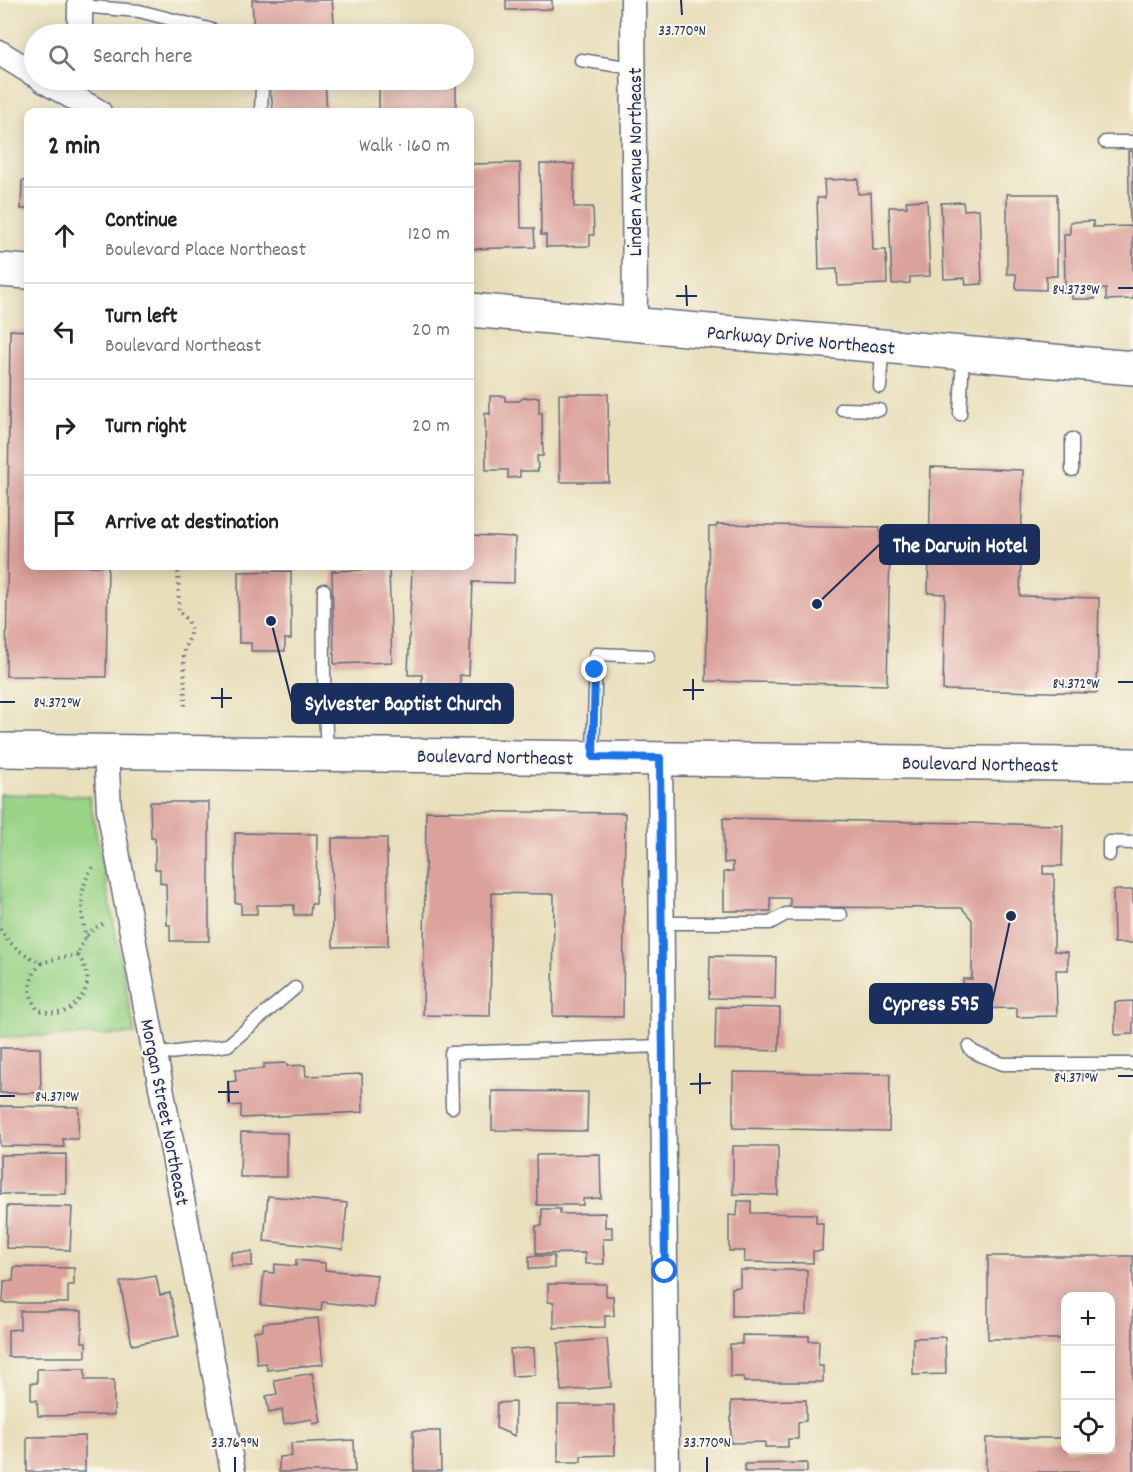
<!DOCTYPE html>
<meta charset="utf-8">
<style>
body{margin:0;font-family:Dekko,sans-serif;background:#f2f2f2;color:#222}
.controls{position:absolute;right:18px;bottom:18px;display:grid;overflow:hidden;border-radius:12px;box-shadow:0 3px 15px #0003}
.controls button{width:54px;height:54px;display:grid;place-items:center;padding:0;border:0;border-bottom:2px solid #e0e0e0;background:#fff;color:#222;font:30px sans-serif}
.stop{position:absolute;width:18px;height:18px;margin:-14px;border:4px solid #1a73e8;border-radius:50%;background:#fff}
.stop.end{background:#1a73e8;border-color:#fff;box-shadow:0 2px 6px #0008}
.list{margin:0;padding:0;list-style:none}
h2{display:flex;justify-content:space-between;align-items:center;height:78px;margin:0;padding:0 24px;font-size:26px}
h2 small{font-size:20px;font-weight:400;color:#767676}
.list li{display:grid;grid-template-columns:39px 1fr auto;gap:18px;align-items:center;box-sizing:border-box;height:96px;padding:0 24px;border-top:2px solid #e0e0e0}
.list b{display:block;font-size:22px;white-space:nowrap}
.list p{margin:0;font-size:20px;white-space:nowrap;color:#767676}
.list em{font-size:20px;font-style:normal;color:#767676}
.icon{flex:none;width:33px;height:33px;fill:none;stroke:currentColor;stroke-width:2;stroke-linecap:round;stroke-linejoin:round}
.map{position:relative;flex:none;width:1133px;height:1472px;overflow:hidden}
.search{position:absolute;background:#fff;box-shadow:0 3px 15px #0003;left:24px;top:24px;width:450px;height:66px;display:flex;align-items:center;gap:15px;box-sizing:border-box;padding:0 21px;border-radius:33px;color:#767676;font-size:22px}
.panel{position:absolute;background:#fff;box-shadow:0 3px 15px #0003;left:24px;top:108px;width:450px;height:462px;border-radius:12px}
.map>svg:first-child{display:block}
.green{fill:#99d386;stroke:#5a8172;stroke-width:1.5}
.building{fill:#dba19b}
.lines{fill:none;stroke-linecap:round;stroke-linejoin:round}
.lane-casing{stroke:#636c7e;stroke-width:15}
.street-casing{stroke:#636c7e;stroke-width:27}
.secondary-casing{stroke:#636c7e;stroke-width:36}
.path{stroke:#636c7e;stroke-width:4;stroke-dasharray:1.5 4.5;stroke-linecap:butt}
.lane{stroke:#fff;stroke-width:12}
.street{stroke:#fff;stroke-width:24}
.secondary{stroke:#fff;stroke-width:33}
.route{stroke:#1a73e8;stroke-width:8}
.ticks{fill:none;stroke:#1b2f5e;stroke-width:2}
.labels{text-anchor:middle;stroke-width:4.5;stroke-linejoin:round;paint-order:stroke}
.street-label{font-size:20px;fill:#1b2f5e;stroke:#fbf7ec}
.ticks-label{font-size:15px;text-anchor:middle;fill:#1b2f5e;stroke:#fbf7ec;stroke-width:4.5;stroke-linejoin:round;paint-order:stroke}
.leader{fill:none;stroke:#1b2f5e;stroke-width:2}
.callout-dot{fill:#1b2f5e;stroke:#fbf7ec;stroke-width:2}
.callout{fill:#1b2f5e;stroke:#1b2f5e;stroke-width:2}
.callout-label{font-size:21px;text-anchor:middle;font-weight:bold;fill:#fff}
</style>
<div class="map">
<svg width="1133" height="1472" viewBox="0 0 1133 1472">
<rect width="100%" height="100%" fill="#fbf7ec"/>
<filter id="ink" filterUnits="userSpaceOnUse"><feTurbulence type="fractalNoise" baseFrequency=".0167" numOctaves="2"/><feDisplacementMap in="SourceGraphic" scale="12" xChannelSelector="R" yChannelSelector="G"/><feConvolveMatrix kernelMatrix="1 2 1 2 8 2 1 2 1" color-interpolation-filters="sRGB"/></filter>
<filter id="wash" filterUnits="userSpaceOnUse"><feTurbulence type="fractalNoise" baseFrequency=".008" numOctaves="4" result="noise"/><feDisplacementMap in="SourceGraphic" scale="24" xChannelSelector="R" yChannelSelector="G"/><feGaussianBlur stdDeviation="1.35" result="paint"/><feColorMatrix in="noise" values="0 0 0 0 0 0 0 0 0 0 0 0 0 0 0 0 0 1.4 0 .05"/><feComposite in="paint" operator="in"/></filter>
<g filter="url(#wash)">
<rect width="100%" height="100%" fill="#e8deba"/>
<path class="green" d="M0 794 89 796 135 1034 0 1037Z"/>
<g id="blocks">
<g class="building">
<path d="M252 0H332L335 31 321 32 322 34H254Z"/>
<path d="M506 0H552V9L506 10Z"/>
<path d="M270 80H325L327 112H273Z"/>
<path d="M456 86V112H379V88Z"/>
<path d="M1128 151H1133V222H1130Z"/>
<path d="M520 163 521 228H534L535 247 470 249V164Z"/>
<path d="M540 164H574V207H593L594 235H590V246L546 247V235H541Z"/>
<path d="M858 179V194L871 193 873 250H886L887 284 838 286 837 269 819 270 817 198H825L824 180Z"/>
<path d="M22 181H28V209H21Z"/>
<path d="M1007 194H1057V276H1046V290L1016 289V274H1007Z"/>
<path d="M927 200 930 276 910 277V283L892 284 889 207H907L906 201Z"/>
<path d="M963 202 964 210 979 209 982 284 966 285 965 278 944 279 941 203Z"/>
<path d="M1093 221V227L1133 226V299L1106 300V289L1095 290V299H1072V290H1065L1064 234H1070V222Z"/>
<path d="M10 330 28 331V566H108L106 677 6 676Z"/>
<path d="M559 394H608L609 482H560Z"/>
<path d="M490 396H505V401H519L523 398 539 397V413H542L543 456H537L538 471H520V477L508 478V470H486L485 413 490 414Z"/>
<path d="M931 467 1023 470 1020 596 1099 598 1097 693 943 690 945 594 928 593Z"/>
<path d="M717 524 880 527V550H890L887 685 706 681 709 527H716Z"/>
<path d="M470 535 515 537 514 583 473 582 469 676 460 675V688L422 686V675H408L412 566H470Z"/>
<path d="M389 569 392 662 334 664 332 571Z"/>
<path d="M291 571V639H285V651H251V643H239L238 572Z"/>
<path d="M150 802H209V941H170V925H167L166 884 160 883V869H155V838H151Z"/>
<path d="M426 811 625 813 623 1017 553 1016 554 894 492 893 490 1016 423 1015Z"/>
<path d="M723 818 1063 825 1062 866H1043V874H1054V951L1068 952V970H1056L1057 1016 1017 1017V1008L964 1009 963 979H972V920L962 908 790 907V898H770L771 911H724V872L733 871V862L724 863Z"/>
<path d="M235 833 317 834 316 904H311L310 915H294V905H257V914H241V903H235Z"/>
<path d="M332 838H387L388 946 333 947Z"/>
<path d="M1113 890H1133V943H1114Z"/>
<path d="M710 956 776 957 775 999 709 998Z"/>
<path d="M1133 1001V1034L1115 1035V1002Z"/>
<path d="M716 1007 780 1008 779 1051 715 1049Z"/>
<path d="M0 1048H40L41 1093H0Z"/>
<path d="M286 1063 287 1066 305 1065 306 1076 362 1074 363 1112 241 1118V1105L229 1106 228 1082 236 1081 235 1070 264 1069V1064Z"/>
<path d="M733 1072 890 1074 889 1131 733 1128Z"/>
<path d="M492 1091 588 1092 587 1131 492 1130Z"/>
<path d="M0 1106 79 1107 78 1139H63L64 1147 0 1146Z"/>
<path d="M241 1132 287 1133V1177H240Z"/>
<path d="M733 1146H778V1195L733 1194Z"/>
<path d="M66 1154V1194H0V1155Z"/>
<path d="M600 1154 601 1198 583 1199V1205H537L536 1155Z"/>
<path d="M268 1196 347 1203 343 1249 264 1241Z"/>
<path d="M738 1201H751V1213L816 1214V1223H823L822 1251H813V1263L744 1262 745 1251H729V1215L737 1216Z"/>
<path d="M7 1206 72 1207 70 1250 6 1248Z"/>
<path d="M542 1209H560V1214L605 1213V1227H612V1239H603L604 1264H585V1253L536 1254V1226H542Z"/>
<rect x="231" y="1252" width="21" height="14"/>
<path d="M529 1256H554V1268L529 1269Z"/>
<path d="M988 1256H1133V1472H986V1438H1066V1450H1110V1296H1066V1339H988Z"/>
<path d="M296 1260 325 1263V1270L377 1275 373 1308 322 1302 321 1311 261 1305 264 1272 274 1273 275 1264 296 1266Z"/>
<path d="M14 1267 74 1268V1285H68V1303H3L4 1281H13Z"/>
<path d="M740 1270H807V1315L732 1316V1288L740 1287Z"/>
<path d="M156 1276 160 1295 170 1293 179 1336 132 1345 120 1282Z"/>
<path d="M548 1284H606V1296H613L614 1316H605V1327L554 1328V1302H548Z"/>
<path d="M20 1311H82V1342H86V1357H8V1330L20 1329Z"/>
<path d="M318 1318 323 1364 267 1370 266 1363 257 1364 254 1331 263 1330V1323Z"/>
<path d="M742 1335 809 1336V1341H819L818 1366H823V1382H744V1377H730V1344H742Z"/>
<path d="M945 1337 946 1374 913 1375V1338Z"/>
<path d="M607 1339 611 1387 561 1391 558 1343Z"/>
<path d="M534 1348 535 1375 512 1376 510 1349Z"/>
<path d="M37 1369H85V1380H114V1415L38 1416 37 1400H31V1383H37Z"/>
<path d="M312 1373 321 1422 313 1424 312 1419 284 1424 282 1410 269 1413 266 1396 277 1394 274 1380Z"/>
<path d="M806 1400V1421L798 1422V1439H788V1447H765V1442L731 1443V1401Z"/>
<path d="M515 1402V1436L496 1428 497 1403Z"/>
<path d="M558 1405H614L615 1455 581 1456V1462H558Z"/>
<path d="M413 1431H440L441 1471H414Z"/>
<path d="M85 1436V1472H27V1437Z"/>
<path d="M354 1440 355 1472H279V1457L292 1456 291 1443Z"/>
<path d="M807 1463V1472H745V1464Z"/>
</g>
</g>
</g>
<g filter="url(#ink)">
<use href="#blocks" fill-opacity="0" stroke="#636c7e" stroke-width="1.5"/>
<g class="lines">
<defs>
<g id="lane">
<path d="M80 6 139 11 209 29 222 34"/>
<path d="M581 60 633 68"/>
<path d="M260 80 262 88 261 112"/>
<path d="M1105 142H1133"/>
<path d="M880 387 882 348"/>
<path d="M842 409 879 410"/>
<path d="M960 414 963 355"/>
<path d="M1072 470V439"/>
<path d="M324 590C323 644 324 699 327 753"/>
<path d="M593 756 596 654 648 656"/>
<path d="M1109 855V842L1133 843"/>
<path d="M661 923H770L786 914 841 915"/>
<path d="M969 1047 972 1051 980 1055 1003 1064H1133"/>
<path d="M155 1055 228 1045 295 988"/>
<path d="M452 1107 451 1053 662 1046"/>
</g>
<g id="street">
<path d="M633 0 635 325"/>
<path d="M80 34V0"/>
<path d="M0 53 34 74"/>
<path d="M43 80 99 112"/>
<path d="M106 751 109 809 233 1472"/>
<path d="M660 758 667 1472"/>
</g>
<g id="secondary">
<path d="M0 270 28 272"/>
<path d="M470 310 1133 368"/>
<path d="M0 750 1133 765"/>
</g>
</defs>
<use href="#lane" class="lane-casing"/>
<use href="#street" class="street-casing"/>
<use href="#secondary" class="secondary-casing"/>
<g class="path">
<path d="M178 566 179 612 188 620 191 629 189 639 184 649 185 706"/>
<path d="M0 929C9 946 25 955 41 963L59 958 78 955C84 936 88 931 106 922"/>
<path d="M86 938C81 915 78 887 93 867"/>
<path d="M41 963C28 980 26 992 38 1010 47 1012 56 1015 66 1011 70 1010 73 1006 77 1002 92 986 89 972 78 955"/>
</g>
<use href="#lane" class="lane"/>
<use href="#street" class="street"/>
<use href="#secondary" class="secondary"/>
</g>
</g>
<g class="lines" filter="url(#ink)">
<path class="route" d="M595 670 593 757 660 758 665 1271"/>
</g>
<path class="ticks" d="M681 0 682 15M686 285 687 306M1118 288H1133M676 296H697M693 679V700M1118 682H1133M222 688V708M683 690H704M211 698H232M0 702H15M700 1073V1094M1118 1076H1133M228 1081 229 1102M690 1084 711 1083M218 1092H239M0 1096H15M235 1457V1472M707 1457V1472"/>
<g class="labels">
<g class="street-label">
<text transform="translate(634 162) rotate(-90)" y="7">Linden Avenue Northeast</text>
<text transform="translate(801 339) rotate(5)" y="7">Parkway Drive Northeast</text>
<text transform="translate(495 756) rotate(1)" y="7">Boulevard Northeast</text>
<text transform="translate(980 763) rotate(1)" y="7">Boulevard Northeast</text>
<text transform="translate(166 1112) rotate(79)" y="7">Morgan Street Northeast</text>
</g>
</g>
<g class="ticks-label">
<text x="682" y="35">33.770°N</text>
<text x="1076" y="294">84.373°W</text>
<text x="1076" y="688">84.372°W</text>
<text x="57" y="707">84.372°W</text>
<text x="1076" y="1082">84.371°W</text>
<text x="57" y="1101">84.371°W</text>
<text x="235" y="1447">33.769°N</text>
<text x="707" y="1447">33.770°N</text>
</g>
<path class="leader" d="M817 604L880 544M271 621L292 703M1011 916L992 1003"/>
<g class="callout-dot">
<circle cx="817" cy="604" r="6"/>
<circle cx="271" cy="621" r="6"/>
<circle cx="1011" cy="916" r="6"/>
</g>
<g class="callout">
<rect x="880" y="525" width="159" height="39" rx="6"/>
<rect x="292" y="684" width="221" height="39" rx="6"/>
<rect x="870" y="984" width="122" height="39" rx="6"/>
</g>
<g class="callout-label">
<text x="960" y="552">The Darwin Hotel</text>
<text x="403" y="710">Sylvester Baptist Church</text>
<text x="931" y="1010">Cypress 595</text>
</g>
</svg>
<div class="controls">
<button>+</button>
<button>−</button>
<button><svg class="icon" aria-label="locate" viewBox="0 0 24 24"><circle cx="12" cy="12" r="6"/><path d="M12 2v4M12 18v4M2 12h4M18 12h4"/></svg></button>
</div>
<div class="stop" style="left:665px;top:1271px"></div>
<div class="stop end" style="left:595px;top:670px"></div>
<div class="search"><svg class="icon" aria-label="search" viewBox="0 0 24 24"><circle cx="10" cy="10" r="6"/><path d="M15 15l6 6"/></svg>Search here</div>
<section class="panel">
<h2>2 min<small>Walk · 160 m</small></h2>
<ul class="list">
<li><svg class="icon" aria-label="ahead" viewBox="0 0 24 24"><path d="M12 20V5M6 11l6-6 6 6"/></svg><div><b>Continue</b><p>Boulevard Place Northeast</p></div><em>120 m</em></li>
<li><svg class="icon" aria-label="left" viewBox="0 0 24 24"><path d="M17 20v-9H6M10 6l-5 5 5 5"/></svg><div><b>Turn left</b><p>Boulevard Northeast</p></div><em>20 m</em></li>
<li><svg class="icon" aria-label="right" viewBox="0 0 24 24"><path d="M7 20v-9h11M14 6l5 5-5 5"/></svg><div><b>Turn right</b></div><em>20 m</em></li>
<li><svg class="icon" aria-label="arrive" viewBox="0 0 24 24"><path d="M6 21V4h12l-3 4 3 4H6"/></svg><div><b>Arrive at destination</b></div></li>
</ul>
</section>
</div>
